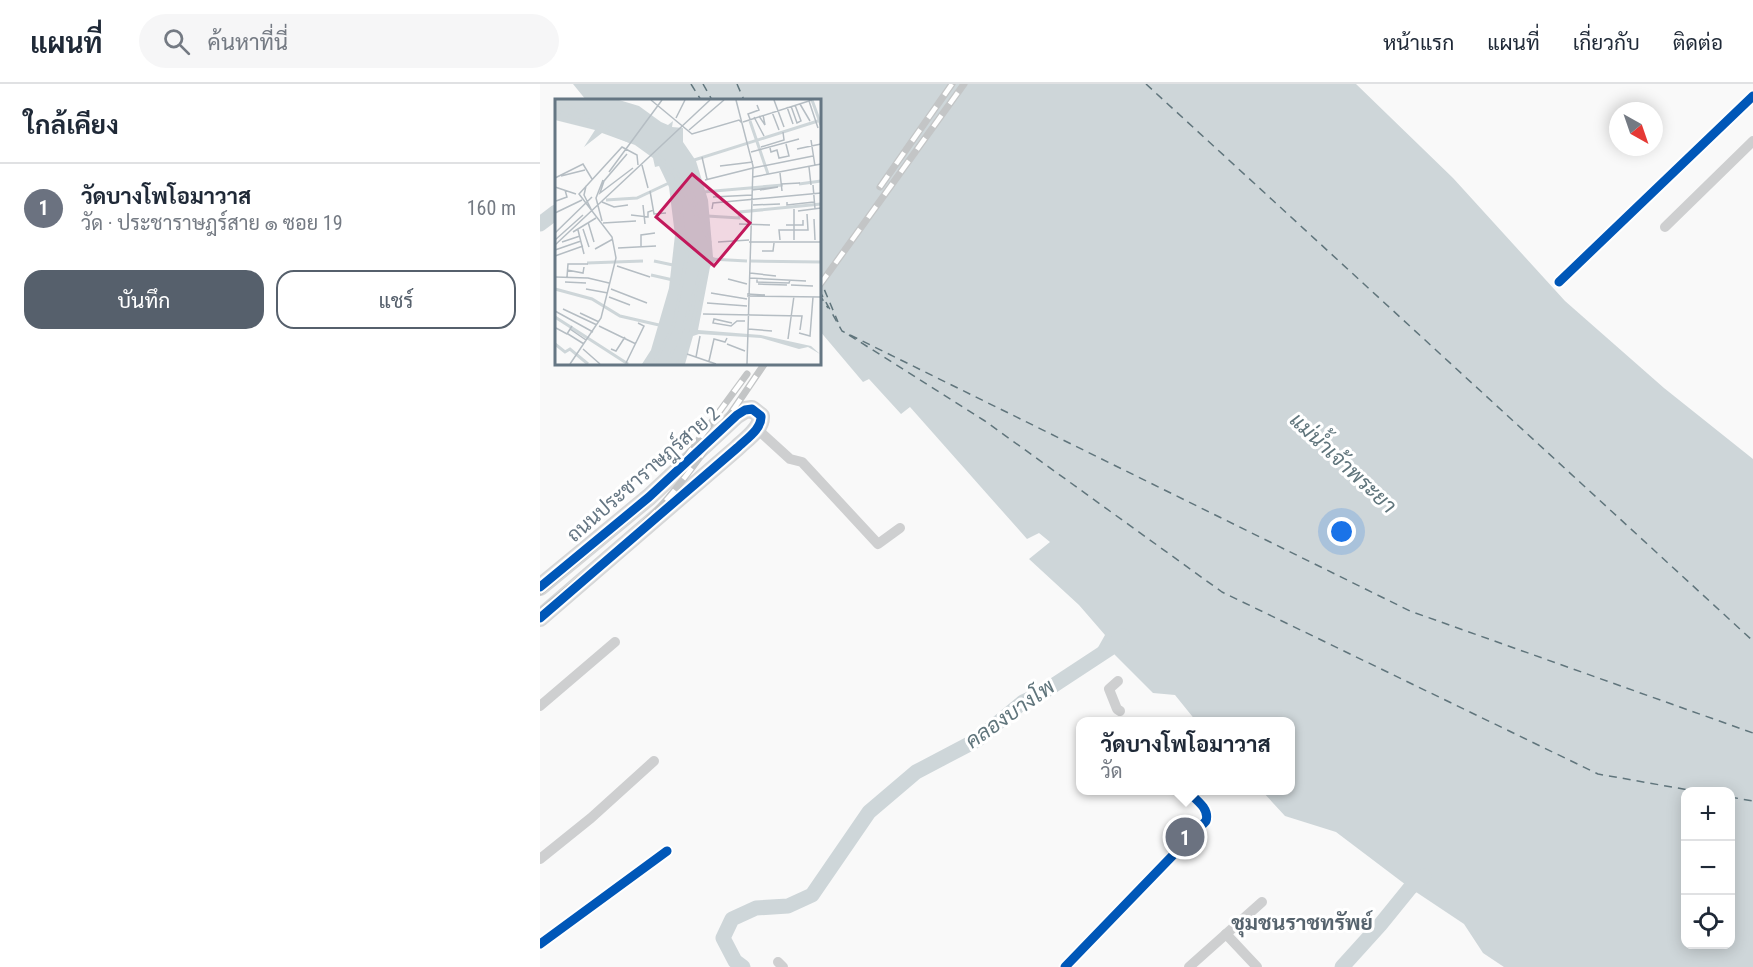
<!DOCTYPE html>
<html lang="th">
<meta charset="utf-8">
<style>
body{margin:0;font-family:"Roboto Condensed",Sarabun,sans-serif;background:#f6f6f7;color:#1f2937}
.controls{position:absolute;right:18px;bottom:18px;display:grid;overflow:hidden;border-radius:12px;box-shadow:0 3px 15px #0003}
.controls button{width:54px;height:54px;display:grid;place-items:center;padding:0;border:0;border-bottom:2px solid #e0e1e3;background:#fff;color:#1f2937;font:30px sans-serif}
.compass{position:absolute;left:1069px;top:18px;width:54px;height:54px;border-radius:50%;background:#fff;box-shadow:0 3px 15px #0003;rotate:140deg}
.you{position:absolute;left:802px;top:448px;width:21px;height:21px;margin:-15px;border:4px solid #fff;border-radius:50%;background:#1a73e8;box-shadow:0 0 0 9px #1a73e833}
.badge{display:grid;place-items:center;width:39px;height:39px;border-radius:50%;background:#56606c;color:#fff;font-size:20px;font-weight:700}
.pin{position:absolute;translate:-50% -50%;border:3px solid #fff;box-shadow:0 2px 6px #0006}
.popup{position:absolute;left:536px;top:633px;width:219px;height:78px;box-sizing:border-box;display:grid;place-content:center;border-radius:12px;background:#fff;filter:drop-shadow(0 2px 4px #0005);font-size:20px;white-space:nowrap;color:#747a83}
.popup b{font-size:22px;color:#1f2937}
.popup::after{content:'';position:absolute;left:50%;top:100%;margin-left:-12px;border:12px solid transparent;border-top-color:#fff}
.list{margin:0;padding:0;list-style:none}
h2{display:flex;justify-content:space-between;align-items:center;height:78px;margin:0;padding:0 24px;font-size:26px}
h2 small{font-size:20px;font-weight:400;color:#747a83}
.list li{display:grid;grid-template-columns:39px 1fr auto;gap:18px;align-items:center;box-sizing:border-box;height:90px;padding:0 24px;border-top:2px solid #e0e1e3}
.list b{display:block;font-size:22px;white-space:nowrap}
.list p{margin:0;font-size:20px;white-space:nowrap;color:#747a83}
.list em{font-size:20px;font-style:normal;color:#747a83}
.actions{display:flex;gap:12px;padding:18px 24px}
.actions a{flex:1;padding:14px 0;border:2px solid #56606c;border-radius:18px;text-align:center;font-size:21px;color:#56606c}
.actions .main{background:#56606c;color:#fff}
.icon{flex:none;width:33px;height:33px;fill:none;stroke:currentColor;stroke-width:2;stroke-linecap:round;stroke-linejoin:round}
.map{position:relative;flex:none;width:1213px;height:883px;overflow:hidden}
header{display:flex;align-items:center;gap:36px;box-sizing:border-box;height:84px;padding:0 30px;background:#fff;border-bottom:2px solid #e0e1e3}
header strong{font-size:28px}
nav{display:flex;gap:33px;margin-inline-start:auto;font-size:21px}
.search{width:420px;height:54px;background:#f6f6f7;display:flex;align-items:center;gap:15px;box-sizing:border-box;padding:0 21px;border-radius:33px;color:#747a83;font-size:22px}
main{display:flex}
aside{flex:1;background:#fff}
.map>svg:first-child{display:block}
.water{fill:#ced6d9;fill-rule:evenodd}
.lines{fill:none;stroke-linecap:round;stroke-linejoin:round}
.canal{stroke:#ced6d9;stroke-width:15}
.ferry{stroke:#60757c;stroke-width:1.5;stroke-dasharray:8 6;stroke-linecap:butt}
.secondary-casing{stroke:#d5d6d7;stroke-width:18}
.street{stroke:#cecfd0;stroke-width:10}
.secondary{stroke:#e1e2e2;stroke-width:15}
.rail-casing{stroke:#c3c5c6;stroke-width:7}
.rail{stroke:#fff;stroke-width:4.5;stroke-dasharray:14;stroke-linecap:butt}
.cycleway-casing{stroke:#fff;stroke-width:13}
.cycleway{stroke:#0057b8;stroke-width:9}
.labels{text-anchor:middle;stroke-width:6;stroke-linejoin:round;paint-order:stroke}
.street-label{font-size:20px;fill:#657683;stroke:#fff}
.water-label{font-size:21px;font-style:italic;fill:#60757c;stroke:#fff}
.neighbourhood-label{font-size:21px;font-weight:bold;fill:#57646e;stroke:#fff}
.inset-river{fill:none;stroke:#ced6d9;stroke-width:3}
.inset-road{fill:none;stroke:#b5bdc3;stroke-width:1.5}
.view{fill:#c2185b;fill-opacity:0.15;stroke:#c2185b;stroke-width:3}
.inset-edge{fill:none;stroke:#657683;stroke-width:3}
</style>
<header>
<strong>แผนที่</strong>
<div class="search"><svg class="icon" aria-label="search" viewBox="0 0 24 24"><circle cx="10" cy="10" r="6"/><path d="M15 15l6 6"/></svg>ค้นหาที่นี่</div>
<nav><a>หน้าแรก</a><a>แผนที่</a><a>เกี่ยวกับ</a><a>ติดต่อ</a></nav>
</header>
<main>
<aside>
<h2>ใกล้เคียง<small></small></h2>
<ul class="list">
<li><span class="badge" style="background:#6b7280">1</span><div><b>วัดบางโพโอมาวาส</b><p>วัด · ประชาราษฎร์สาย ๑ ซอย 19</p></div><em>160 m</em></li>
</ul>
<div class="actions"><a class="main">บันทึก</a><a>แชร์</a></div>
</aside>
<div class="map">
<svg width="1213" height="883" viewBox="0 0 1213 883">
<rect width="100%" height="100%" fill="#f9f9f9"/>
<path class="water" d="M33 0H816L913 94 1025 217 1124 304 1213 375V883H964L943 869 924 840 870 804 796 748 745 732 722 707 750 706V638L656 637 635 611 613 609 569 565 556 567 565 551 539 521 489 475 510 458 499 449 487 455 370 323 361 330 329 295 323 298 279 246V16H46ZM1146 708H1190V860H1146Z"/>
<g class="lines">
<g class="canal">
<path d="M0 140 16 128"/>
<path d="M203 883 195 877 183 854 192 835 216 824 248 822 272 811 329 728 376 688 437 656 483 618 502 609 569 565 583 552"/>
<path d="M802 883 840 841 870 804 884 792"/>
</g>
<g class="ferry">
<path d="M151 0 161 16"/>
<path d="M163 0 172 16"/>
<path d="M197 0 204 16"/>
<path d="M606 0 1213 557"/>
<path d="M279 193 298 238"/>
<path d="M279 206 302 247 870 527 1213 649"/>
<path d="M279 210 288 224"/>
<path d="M309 251 445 337 682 508 1058 690 1160 708"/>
<path d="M1190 713 1213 717"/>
</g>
<defs>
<path id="secondary" d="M0 503 109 413 197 331 205 326 212 325 221 332C222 345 206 355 197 364L0 534"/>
</defs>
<use href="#secondary" class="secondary-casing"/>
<g class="street">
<path d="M1125 143 1213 57"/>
<path d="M1019 198 1213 12"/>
<path d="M217 345 250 375 262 378 338 460 360 444"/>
<path d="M578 597 569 605 577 625 580 627"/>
<path d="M0 622 75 558"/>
<path d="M0 775 51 734 114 677"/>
<path d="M686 850 717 883"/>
<path d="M0 860 127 767"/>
<path d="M238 878 243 883"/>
<path d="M525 883 666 737C670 724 655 715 646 706"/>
<path d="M649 883 722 818"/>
</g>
<use href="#secondary" class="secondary"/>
<defs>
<g id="rail">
<path d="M340 103 412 0"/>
<path d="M279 202 424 0"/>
<path d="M0 508 108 418 135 388 207 290"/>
<path d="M0 528C46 489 101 450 138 402 169 363 197 320 225 279"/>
</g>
</defs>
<use href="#rail" class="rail-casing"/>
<use href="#rail" class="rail"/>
<defs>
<g id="cycleway">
<path d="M1019 198 1213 12"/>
<path d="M0 503 109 413 197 331 205 326 212 325 221 332C222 345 206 355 197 364L0 534"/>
<path d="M0 860 127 767"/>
<path d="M525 883 666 737C670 724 655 715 646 706"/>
</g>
</defs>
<use href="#cycleway" class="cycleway-casing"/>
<use href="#cycleway" class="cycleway"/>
</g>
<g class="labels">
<g class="street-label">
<text transform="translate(103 390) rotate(-41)" y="7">ถนนประชาราษฎร์สาย 2</text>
</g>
<g class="water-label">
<text transform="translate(803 379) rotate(43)" y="7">แม่น้ำเจ้าพระยา</text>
<text transform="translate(470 630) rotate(-35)" y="7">คลองบางโพ</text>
</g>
<g class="neighbourhood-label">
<text x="762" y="846">ชุมชนราชทรัพย์</text>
</g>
</g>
<g transform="translate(15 15)">
<rect width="266" height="266" fill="#f9f9f9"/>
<path d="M0 1H64L84 7 106 23 113 26 118 22 117 28 128 29V43L141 62 153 101 158 158 162 160 155 168 143 231 206 236 256 247 265 255 253 248 244 250 206 239 144 235 138 237 130 265H87L96 251 114 189 120 136 114 88 104 67 100 68 98 59 80 46 47 34 29 48 40 31 0 21Z" fill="#ced6d9"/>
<path class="inset-river" d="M3 1 96 52M257 1 266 26M0 11 76 43M195 22 213 75M100 54 115 67 155 143 131 254 122 265M99 56 123 87 132 156 119 226 99 265M136 62 266 21M119 70 136 91 152 134M244 85 266 82M148 93 228 86M51 101 82 99 114 84M152 117 184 119 185 113 266 105M155 160 192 162M99 162 118 166M196 162 266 163M32 164 88 162M96 176 118 181M0 190 37 200 65 217 104 226M0 218 73 265M134 242 150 171M0 245 10 253 15 250 33 265M112 265 128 229 152 152"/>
<path class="inset-road" d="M96 1 137 35 184 21 187 24M181 1 198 67 192 265M219 1 229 28M254 2 263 29M245 5 255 22M236 7 242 24 246 22 240 6M232 8 238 25M217 13 224 31M204 17 210 26 208 16M199 18 209 37M121 19 130 1M195 20 193 15 204 11 202 6M188 23 257 1M134 31 169 1M256 41 260 67M206 48 229 41 228 33M215 49 216 53 222 51 224 59 234 57 231 45M242 50 266 45M196 53 244 40M72 55 49 82 45 94 78 69M147 58 152 80M87 66 93 89M165 67 198 63M254 68 256 86M198 69 258 57M54 73 107 1M225 74 227 92M6 77 30 71M198 78 266 65M0 79 28 65 37 80M150 81 198 69M226 85 245 84M258 86 260 110M31 87 29 96 37 112M0 88 21 95M197 91 223 88M205 91 223 88M95 92 99 115 111 114M158 98 197 96M1 102 12 98 10 91M47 103 59 108 73 106M232 103V106L259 103M88 106 90 125M198 106 225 105M157 110 158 104 266 94M239 110V141M243 112 266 109M0 114 27 101M76 116 93 118V113L99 111M259 120 260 141M47 122 41 99 48 81M33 123 39 143M48 124 81 122M184 125 215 126M231 126H248V121M28 130 34 148M23 131 29 155M18 133 41 119M0 134 37 98M0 141 28 116M225 141 224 131H253L252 115M7 143 25 137M163 143 194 141M194 143H266M0 146 155 1M86 147V136L100 134M63 149 101 147M40 150 58 140M0 151 26 142M207 152H218L219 144M0 157 28 147M62 167 95 178M12 171 28 174 29 168M195 174 221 177M0 178 33 179 54 184M12 178 13 165H33M195 179 251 182M202 179V183L234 184 235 181M173 180 192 185M10 183 31 184M203 185 232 186M236 186 258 187M31 190 53 194M56 190 92 204M156 194 192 200M192 195 210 196M192 197 266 198M54 198 75 206M152 204 192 207M8 210 42 226M0 212 38 233M25 214 44 223M148 215 247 217 245 231M177 224 159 220 158 224 176 227 182 222H190M44 227 81 245M1 229 12 235 17 227M15 230 31 241M193 230 217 232M244 234 255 237 258 198M13 235 29 245M233 240 239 197M172 245 190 252M28 250 45 265M56 250 61 252 70 238M132 255 161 265M141 258 145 237M154 262 159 240 170 243 172 239M71 264 89 227 83 224M15 265 46 219 61 159 57 138 24 95 67 48 82 56 83 66"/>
<path class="view" d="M137 75 195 124 159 167 101 118Z"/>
<rect width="266" height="266" class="inset-edge"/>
</g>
</svg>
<div class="controls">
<button>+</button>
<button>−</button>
<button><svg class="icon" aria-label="locate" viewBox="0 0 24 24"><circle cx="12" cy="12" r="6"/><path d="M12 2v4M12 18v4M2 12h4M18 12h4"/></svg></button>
</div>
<svg class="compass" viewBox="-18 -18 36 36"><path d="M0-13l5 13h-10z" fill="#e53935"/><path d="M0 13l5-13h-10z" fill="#747a83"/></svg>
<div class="you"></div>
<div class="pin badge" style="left:645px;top:753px;background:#6b7280">1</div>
<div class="popup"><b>วัดบางโพโอมาวาส</b>วัด</div>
</div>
</main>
